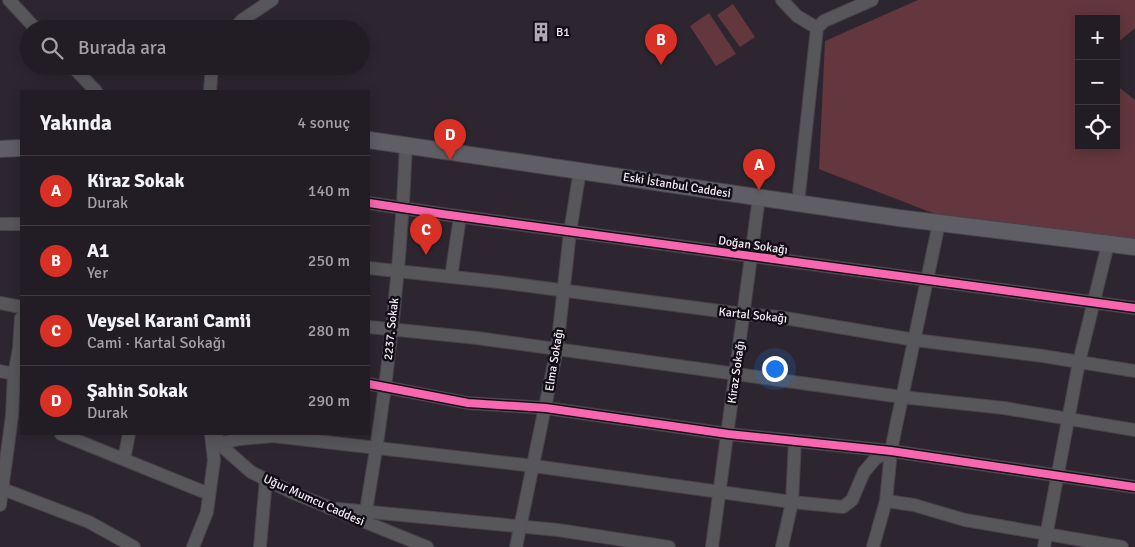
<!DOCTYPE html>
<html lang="tr">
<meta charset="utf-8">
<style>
body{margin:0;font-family:Signika,sans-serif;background:#2a252c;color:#f1f3f6}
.controls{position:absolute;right:15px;top:15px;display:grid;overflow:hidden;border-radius:0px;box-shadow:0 2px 12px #0003}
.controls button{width:45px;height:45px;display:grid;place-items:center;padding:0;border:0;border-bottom:1px solid #3f3a41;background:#221c24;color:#f1f3f6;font:25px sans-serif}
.you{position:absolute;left:774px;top:368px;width:18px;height:18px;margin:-12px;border:4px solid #fff;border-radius:50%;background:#1a73e8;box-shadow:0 0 0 8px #1a73e833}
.badge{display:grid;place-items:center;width:32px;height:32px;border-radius:50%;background:#d93025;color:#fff;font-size:16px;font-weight:700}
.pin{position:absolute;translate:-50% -41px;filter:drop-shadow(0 1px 2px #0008)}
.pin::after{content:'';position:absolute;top:26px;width:18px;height:15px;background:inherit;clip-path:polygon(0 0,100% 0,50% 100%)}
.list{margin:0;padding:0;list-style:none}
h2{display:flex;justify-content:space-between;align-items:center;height:65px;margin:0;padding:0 20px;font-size:21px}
h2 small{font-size:16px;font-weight:400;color:#a2a1a6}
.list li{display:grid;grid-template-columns:32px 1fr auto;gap:15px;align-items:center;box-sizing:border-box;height:70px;padding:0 20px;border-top:1px solid #3f3a41}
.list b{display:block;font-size:19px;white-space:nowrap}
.list p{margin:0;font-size:16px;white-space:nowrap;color:#a2a1a6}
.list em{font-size:16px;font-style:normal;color:#a2a1a6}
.icon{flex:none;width:28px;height:28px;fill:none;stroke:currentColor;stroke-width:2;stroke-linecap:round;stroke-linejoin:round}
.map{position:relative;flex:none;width:1135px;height:547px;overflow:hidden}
.search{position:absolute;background:#221c24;box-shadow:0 2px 12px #0003;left:20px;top:20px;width:350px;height:55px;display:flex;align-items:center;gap:12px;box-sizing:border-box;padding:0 18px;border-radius:28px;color:#a2a1a6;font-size:19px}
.panel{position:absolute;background:#221c24;box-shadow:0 2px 12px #0003;left:20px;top:90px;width:350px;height:345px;border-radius:0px}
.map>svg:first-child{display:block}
.green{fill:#63373d}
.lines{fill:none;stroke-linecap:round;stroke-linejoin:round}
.minor-casing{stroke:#48434b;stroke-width:14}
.major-casing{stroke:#48434b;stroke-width:18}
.minor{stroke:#57565a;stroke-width:12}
.major{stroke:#605e65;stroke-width:16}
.cycleway-casing{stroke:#130e16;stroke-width:11}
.cycleway{stroke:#f766af;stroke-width:8}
.labels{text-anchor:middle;stroke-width:5;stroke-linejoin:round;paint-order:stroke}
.poi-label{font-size:12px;fill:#f5edf9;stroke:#130e16;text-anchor:start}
.street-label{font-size:12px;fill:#f5edf9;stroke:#130e16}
</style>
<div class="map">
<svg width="1135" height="547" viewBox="0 0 1135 547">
<rect width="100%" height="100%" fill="#2d2630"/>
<g class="green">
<path d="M918 0H1135V28L1116 44V19H1079V146H1116V85L1135 100V239L948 219 819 169 825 41Z"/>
<path d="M733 4 755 37 740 47 717 15Z"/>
<path d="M709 13 736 54 716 66 690 26Z"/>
</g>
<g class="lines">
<defs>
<g id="minor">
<path d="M9 0 36 29"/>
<path d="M782 0 797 16 817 28"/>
<path d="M817 28 824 21 872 0"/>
<path d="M234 29 242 20 272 0"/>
<path d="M72 66 96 91"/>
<path d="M210 91 212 66"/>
<path d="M369 203 442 214 1135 308"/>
<path d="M798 203 817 28"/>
<path d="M0 224H21"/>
<path d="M369 268 499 282 743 314 779 317 915 340 1043 356 1135 371"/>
<path d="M451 277 460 217"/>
<path d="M0 303 21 307"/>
<path d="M21 318 19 349H21"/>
<path d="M369 327 477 338 902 397 1004 408 1135 430"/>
<path d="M0 371 14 374"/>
<path d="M369 384 468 403 546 408 728 434 891 451 1135 487"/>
<path d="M61 434 209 494"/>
<path d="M214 434 225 449 251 472 291 492 427 547"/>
<path d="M221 443 240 439 273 436 534 466 792 502 843 507 852 500 864 472 876 458 890 452"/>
<path d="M124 459 129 434"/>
<path d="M0 488 89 522 134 547"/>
<path d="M886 501 914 505 965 520 1122 547"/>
<path d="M0 505 12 416 14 374 19 349"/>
<path d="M329 508 558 530 669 547"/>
<path d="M366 511C387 390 401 268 406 145"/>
<path d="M193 547 207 512 214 460 211 434"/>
<path d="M260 547 266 480"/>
<path d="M516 547 557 349 570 232 580 170"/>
<path d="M712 547 759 197"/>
<path d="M782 547 792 502 795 441"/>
<path d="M873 547 886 501 891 451 896 426 939 223"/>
<path d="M1044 547 1079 362 1108 244"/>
</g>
<g id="major">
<path d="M369 140 899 218 1135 247"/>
<path d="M0 149 21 148"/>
</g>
</defs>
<use href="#minor" class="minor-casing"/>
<use href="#major" class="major-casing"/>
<use href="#minor" class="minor"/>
<use href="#major" class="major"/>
<defs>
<g id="cycleway">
<path d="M369 203 442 214 1135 308"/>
<path d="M369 384 468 403 546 408 728 434 891 451 1135 487"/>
</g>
</defs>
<use href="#cycleway" class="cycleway-casing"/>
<use href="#cycleway" class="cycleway"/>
</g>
<defs>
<symbol id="building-bare" viewBox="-9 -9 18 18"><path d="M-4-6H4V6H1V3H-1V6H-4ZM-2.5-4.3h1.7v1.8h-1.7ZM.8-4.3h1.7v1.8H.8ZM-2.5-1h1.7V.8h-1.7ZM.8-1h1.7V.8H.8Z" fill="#afa7b3" stroke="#130e16" stroke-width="2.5" paint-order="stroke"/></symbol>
</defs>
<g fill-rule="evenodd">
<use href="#building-bare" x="527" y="18" width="28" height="28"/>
</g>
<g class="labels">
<g class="poi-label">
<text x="556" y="36">B1</text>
</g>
<g class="street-label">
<text transform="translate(677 185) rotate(9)" y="4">Eski İstanbul Caddesi</text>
<text transform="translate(753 245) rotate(8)" y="4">Doğan Sokağı</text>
<text transform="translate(753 315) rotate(6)" y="4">Kartal Sokağı</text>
<text transform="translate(391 329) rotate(-84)" y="4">2237. Sokak</text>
<text transform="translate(554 360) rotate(-81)" y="4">Elma Sokağı</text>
<text transform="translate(736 372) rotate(-82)" y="4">Kiraz Sokağı</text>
<text transform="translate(314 500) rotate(24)" y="4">Uğur Mumcu Caddesi</text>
</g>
</g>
</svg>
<div class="controls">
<button>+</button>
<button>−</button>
<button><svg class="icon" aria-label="locate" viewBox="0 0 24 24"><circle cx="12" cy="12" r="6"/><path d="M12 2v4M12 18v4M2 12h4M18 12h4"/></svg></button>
</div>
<div class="you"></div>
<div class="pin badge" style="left:759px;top:190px">A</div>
<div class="pin badge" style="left:661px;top:65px">B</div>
<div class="pin badge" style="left:426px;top:255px">C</div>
<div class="pin badge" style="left:450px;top:160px">D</div>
<div class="search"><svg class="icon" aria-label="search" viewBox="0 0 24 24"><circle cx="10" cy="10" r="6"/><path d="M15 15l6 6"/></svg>Burada ara</div>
<section class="panel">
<h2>Yakında<small>4 sonuç</small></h2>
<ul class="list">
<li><span class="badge">A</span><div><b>Kiraz Sokak</b><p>Durak</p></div><em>140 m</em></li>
<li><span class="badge">B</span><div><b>A1</b><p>Yer</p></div><em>250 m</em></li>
<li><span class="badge">C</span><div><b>Veysel Karani Camii</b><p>Cami · Kartal Sokağı</p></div><em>280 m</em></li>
<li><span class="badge">D</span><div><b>Şahin Sokak</b><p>Durak</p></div><em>290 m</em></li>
</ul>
</section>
</div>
